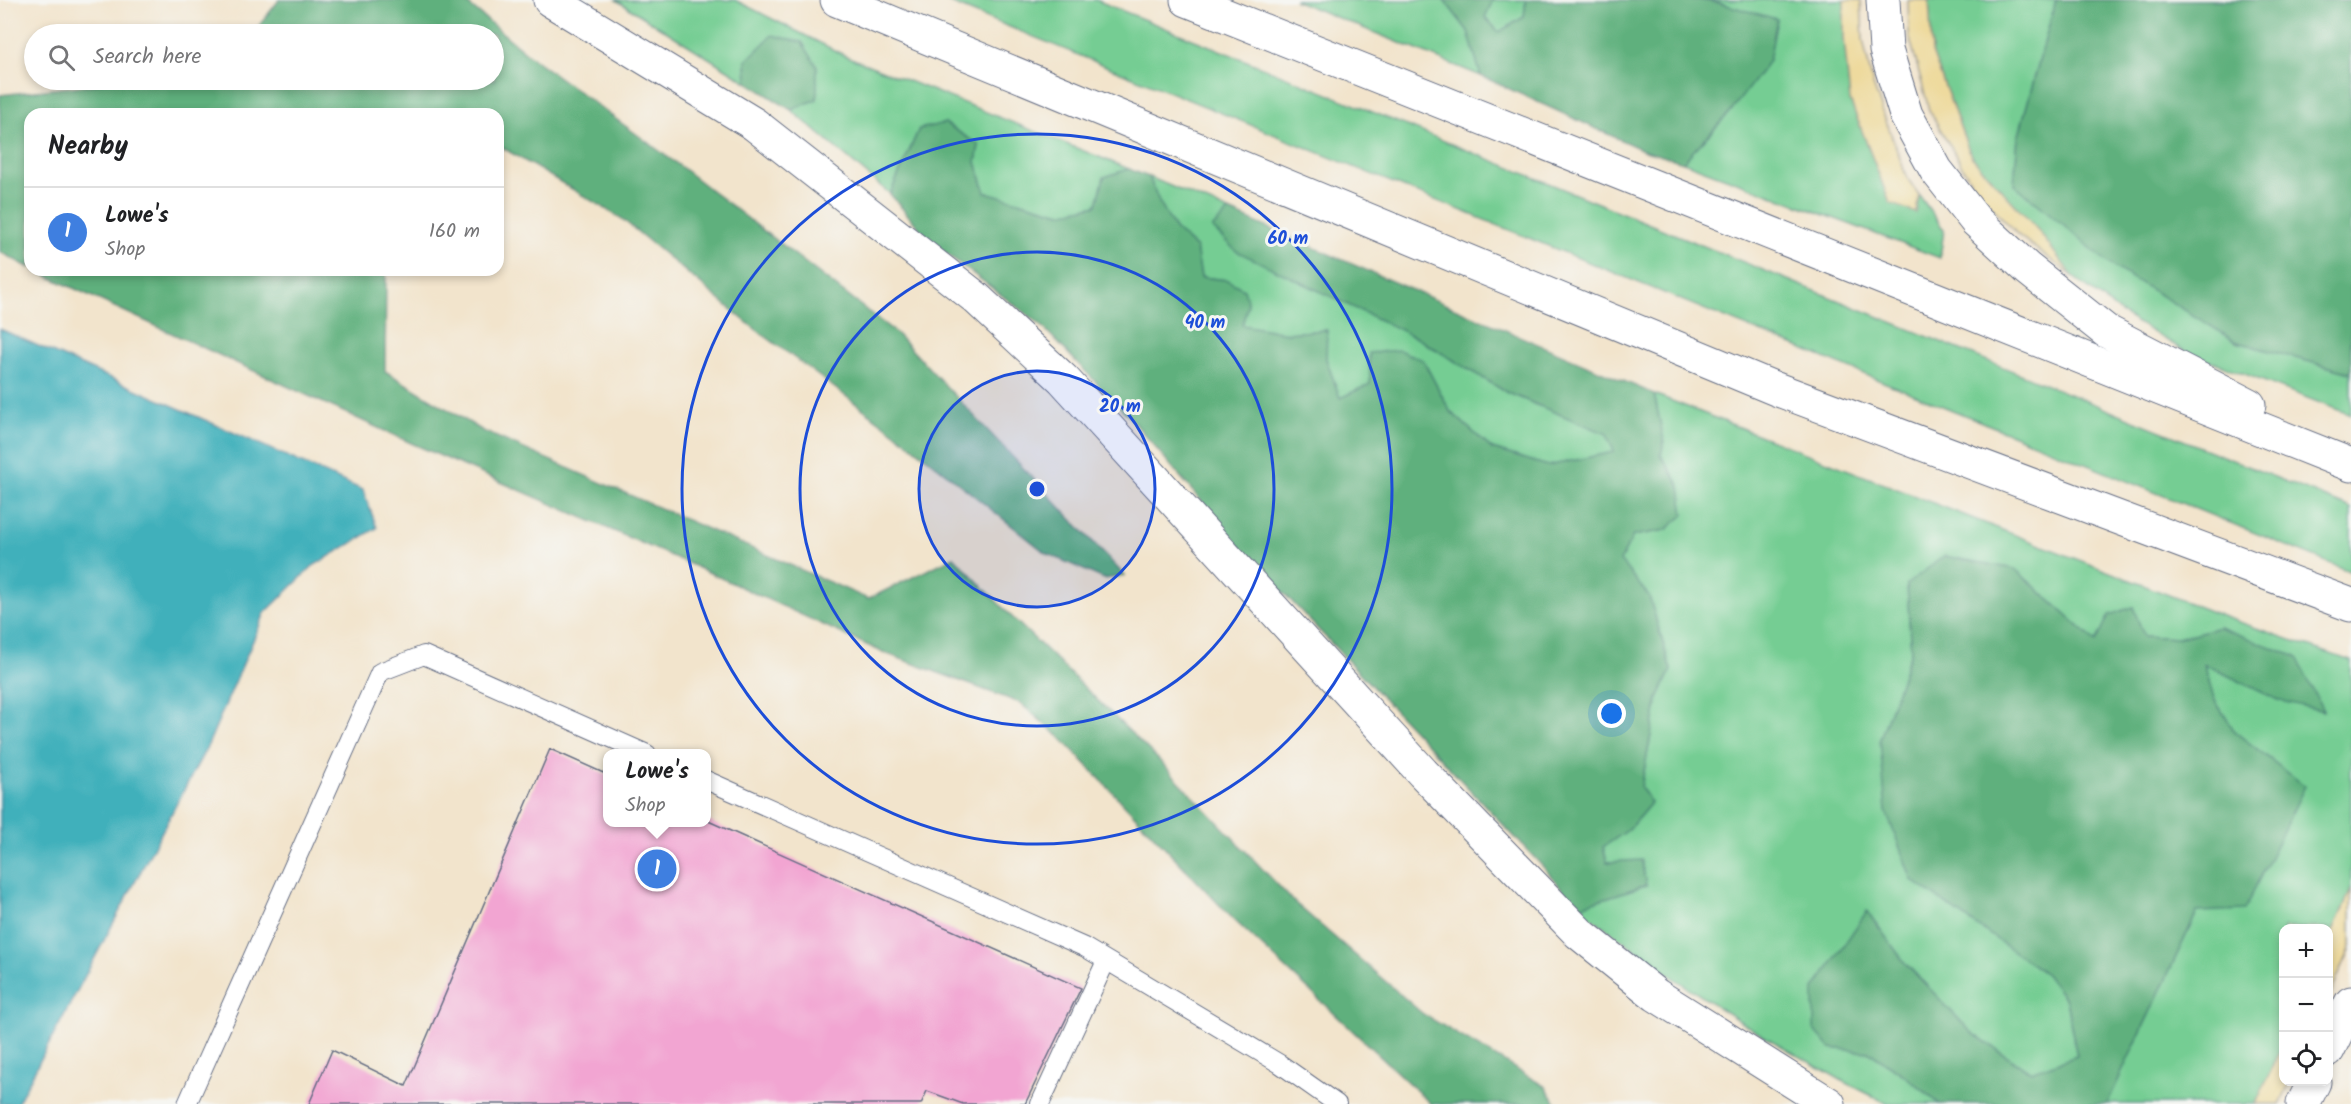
<!DOCTYPE html>
<meta charset="utf-8">
<style>
body{margin:0;font-family:Kalam,sans-serif;background:#f6f6f6;color:#202124}
.controls{position:absolute;right:18px;bottom:18px;display:grid;overflow:hidden;border-radius:12px;box-shadow:0 3px 9px #0003}
.controls button{width:54px;height:54px;display:grid;place-items:center;padding:0;border:0;border-bottom:2px solid #e0e0e0;background:#fff;color:#202124;font:30px sans-serif}
.you{position:absolute;left:1612px;top:714px;width:21px;height:21px;margin:-15px;border:4px solid #fff;border-radius:50%;background:#1a73e8;box-shadow:0 0 0 9px #1a73e833}
.badge{display:grid;place-items:center;width:39px;height:39px;border-radius:50%;background:#db2777;color:#fff;font-size:20px;font-weight:700}
.pin{position:absolute;translate:-50% -50%;border:3px solid #fff;box-shadow:0 2px 6px #0006}
.popup{position:absolute;left:603px;top:749px;width:108px;height:78px;box-sizing:border-box;display:grid;place-content:center;border-radius:12px;background:#fff;filter:drop-shadow(0 2px 4px #0005);font-size:20px;white-space:nowrap;color:#757577}
.popup b{font-size:22px;color:#202124}
.popup::after{content:'';position:absolute;left:50%;top:100%;margin-left:-12px;border:12px solid transparent;border-top-color:#fff}
.list{margin:0;padding:0;list-style:none}
h2{display:flex;justify-content:space-between;align-items:center;height:78px;margin:0;padding:0 24px;font-size:26px}
h2 small{font-size:20px;font-weight:400;color:#757577}
.list li{display:grid;grid-template-columns:39px 1fr auto;gap:18px;align-items:center;box-sizing:border-box;height:90px;padding:0 24px;border-top:2px solid #e0e0e0}
.list b{display:block;font-size:22px;white-space:nowrap}
.list p{margin:0;font-size:20px;white-space:nowrap;color:#757577}
.list em{font-size:20px;font-style:normal;color:#757577}
.icon{flex:none;width:33px;height:33px;fill:none;stroke:currentColor;stroke-width:2;stroke-linecap:round;stroke-linejoin:round}
.map{position:relative;flex:none;width:2351px;height:1104px;overflow:hidden}
.search{position:absolute;background:#fff;box-shadow:0 3px 9px #0003;left:24px;top:24px;width:480px;height:66px;display:flex;align-items:center;gap:15px;box-sizing:border-box;padding:0 21px;border-radius:33px;color:#757577;font-size:22px}
.panel{position:absolute;background:#fff;box-shadow:0 3px 9px #0003;left:24px;top:108px;width:480px;height:168px;border-radius:18px}
.map>svg:first-child{display:block}
.green{fill:#74cd93;stroke:#487e78;stroke-width:1.5}
.forest{fill:#5fb07d;stroke:#3d706e;stroke-width:1.5}
.sand{fill:#eeda9e;stroke:#84847e;stroke-width:1.5}
.water{fill:#40b0bb;stroke:#2e708c;stroke-width:1.5}
.building{fill:#f2a5d2}
.lines{fill:none;stroke-linecap:round;stroke-linejoin:round}
.service-casing{stroke:#666e84;stroke-width:20}
.trunk-casing{stroke:#666e84;stroke-width:35}
.motorway-casing{stroke:#666e84;stroke-width:35}
.service{stroke:#fff;stroke-width:18}
.trunk{stroke:#fff;stroke-width:33}
.motorway{stroke:#fff;stroke-width:33}
.ring{fill:none;stroke:#1d4ed8;stroke-width:3}
.centre{fill:#1d4ed8;stroke:#f6f6f2;stroke-width:3}
.ring-label{font-size:18px;text-anchor:middle;font-weight:bold;fill:#1d4ed8;stroke:#f6f6f2;stroke-width:6;stroke-linejoin:round;paint-order:stroke}
</style>
<div class="map">
<svg width="2351" height="1104" viewBox="0 0 2351 1104">
<rect width="100%" height="100%" fill="#f6f6f2"/>
<filter id="ink" filterUnits="userSpaceOnUse"><feTurbulence type="fractalNoise" baseFrequency=".0167" numOctaves="2"/><feDisplacementMap in="SourceGraphic" scale="12" xChannelSelector="R" yChannelSelector="G"/><feConvolveMatrix kernelMatrix="1 2 1 2 8 2 1 2 1" color-interpolation-filters="sRGB"/></filter>
<filter id="wash" filterUnits="userSpaceOnUse"><feTurbulence type="fractalNoise" baseFrequency=".008" numOctaves="4" result="noise"/><feDisplacementMap in="SourceGraphic" scale="24" xChannelSelector="R" yChannelSelector="G"/><feGaussianBlur stdDeviation="1.35" result="paint"/><feColorMatrix in="noise" values="0 0 0 0 0 0 0 0 0 0 0 0 0 0 0 0 0 1.4 0 .05"/><feComposite in="paint" operator="in"/></filter>
<g filter="url(#wash)">
<rect width="100%" height="100%" fill="#f2e4cc"/>
<g class="green">
<path d="M616 0H735L846 56 1129 169 1104 177 1097 205 1062 213 985 192 976 162 979 145 919 129 890 194 791 110 817 99 746 61 747 82Z"/>
<path d="M943 0H1096L2351 508V572Z"/>
<path d="M1294 0H1444L1468 31 1481 76Z"/>
<path d="M1493 0H1526L1524 17 1499 33 1485 17Z"/>
<path d="M1699 0H1844V38L1850 100 1890 203 1916 212 1919 195 1944 230 1940 258 1683 162 1731 111 1777 20 1719 3Z"/>
<path d="M1929 0H2056L2018 138 2014 184 2237 342 2351 373V415L2183 350 2122 314 2072 276 2037 229 1971 156 1932 52Z"/>
<path d="M1149 177 1229 211 1213 228 1417 338 1506 392 1608 434 1614 452 1548 466 1492 449 1450 411 1423 360 1340 398 1326 359V330L1287 333 1242 325 1248 304 1227 280 1201 277 1196 248 1175 229 1160 204Z"/>
<path d="M1654 394 2225 617 2351 661V890L2329 940 2328 928H2284L2283 1042 2256 1104H2107L2197 912 2304 786 2235 732 2214 699 2204 663 2278 700 2219 627 2178 638 2143 636 2133 607 2096 642 2015 569 1907 584 1911 652 1880 739 1912 880 2046 974 2066 1000 2077 1056 2031 1072 1972 1033 1905 963 1866 911 1830 1048 1869 1052 1904 1075 1940 1104H1888L1841 1080 1755 1031 1681 983 1577 907 1646 885 1607 862 1603 847 1628 830 1651 803 1641 787 1658 698 1671 670 1649 596 1619 561 1633 536 1666 530 1680 486 1661 455 1664 441Z"/>
</g>
<g class="forest">
<path d="M279 0H463L530 56 680 166 896 333 1125 576 1104 579 1046 553 898 435 750 325 621 218 498 145V114H30V268L0 252V95L97 84 108 80H494V34H237L255 31Z"/>
<path d="M1444 0H1493L1485 17 1499 32 1524 17 1526 0H1699L1719 3 1777 19 1769 61 1731 111 1683 162 1645 151 1481 76 1468 31Z"/>
<path d="M2056 0H2351V373L2237 342 2112 266 2014 184 2018 138Z"/>
<path d="M772 35 802 42 817 66V99L791 110 747 82 746 61Z"/>
<path d="M945 123 979 145 976 162 985 192 1061 213 1097 205 1104 177 1129 169 1149 177 1160 204 1175 229 1196 248 1201 277 1227 280 1244 289 1248 304 1242 325 1287 333 1327 330 1326 359 1340 398 1370 384 1369 353 1399 350 1423 360 1450 411 1492 449 1548 466 1614 452 1607 434 1506 392 1417 338 1236 251 1212 228 1229 211 1654 394 1664 441 1661 455 1680 486 1684 515 1666 530 1633 536 1620 561 1649 596 1671 670 1658 698 1641 787 1651 803 1628 830 1603 847 1607 862 1641 860 1646 885 1577 907 1546 870 1242 549 1132 420 1041 325 931 242 890 194 919 129Z"/>
<path d="M34 270H386L385 371 483 431 868 599 954 557 1010 615 1157 758 1294 902 1423 1014 1546 1087 1557 1104H1431L1233 919 1062 739 1020 703 882 652 708 572 411 443Z"/>
<path d="M1944 556 2015 569 2096 642 2109 615 2133 607 2144 636 2178 638 2219 627 2297 657 2323 711 2278 700 2204 664 2214 699 2235 732 2305 786 2244 910 2197 912 2107 1104H1940L1904 1075 1869 1052 1830 1048 1814 1029V989L1867 911 1905 963 1972 1033 2031 1072 2077 1056 2066 1000 2046 974 1912 880 1886 811 1880 739 1911 652 1907 584Z"/>
</g>
<g class="sand">
<path d="M1844 0H1861L1863 40 1873 85 1907 178 1919 195 1916 213 1890 203 1850 100 1844 38Z"/>
<path d="M1908 0H1929L1932 52 1971 156 2037 229 2072 276 2017 234 1974 187 1929 110 1909 35Z"/>
<path d="M2351 890V947L2329 997V940Z"/>
<path d="M2283 1042 2284 1082H2290L2280 1104H2256Z"/>
</g>
<path class="water" d="M0 329 363 490 377 528 313 566 265 613 208 745 17 1104H0Z"/>
<g id="blocks">
<path class="building" d="M550 749 608 775V822H706V820L1081 988 1025 1104H963L927 1091 921 1104H309L332 1050 406 1086Z"/>
</g>
</g>
<g filter="url(#ink)">
<use href="#blocks" fill-opacity="0" stroke="#666e84" stroke-width="1.5"/>
<g class="lines">
<defs>
<g id="service">
<path d="M706 780 1084 947 1280 1064 1337 1104"/>
<path d="M187 1104 380 672 424 655 647 754"/>
<path d="M1040 1104 1106 961"/>
</g>
<g id="trunk">
<path d="M2328 1050 2351 1003"/>
<path d="M2303 1104 2314 1082"/>
</g>
<g id="motorway">
<path d="M550 0 754 124 975 297 1063 379 1423 773 1579 933 1656 995 1829 1104"/>
<path d="M837 0 1776 389 2351 605"/>
<path d="M1187 0 2351 465"/>
<path d="M1883 0 1886 50 1906 115 1936 170 1976 221 2028 269 2106 331 2249 405"/>
</g>
</defs>
<use href="#service" class="service-casing"/>
<use href="#trunk" class="trunk-casing"/>
<use href="#motorway" class="motorway-casing"/>
<use href="#service" class="service"/>
<use href="#trunk" class="trunk"/>
<use href="#motorway" class="motorway"/>
</g>
</g>
<circle cx="1037" cy="489" r="118" fill="#1d4ed8" fill-opacity=".12"/>
<g class="ring">
<circle cx="1037" cy="489" r="118"/>
<circle cx="1037" cy="489" r="237"/>
<circle cx="1037" cy="489" r="355"/>
</g>
<circle cx="1037" cy="489" r="9" class="centre"/>
<g class="ring-label">
<text x="1288" y="244">60 m</text>
<text x="1205" y="328">40 m</text>
<text x="1120" y="412">20 m</text>
</g>
</svg>
<div class="controls">
<button>+</button>
<button>−</button>
<button><svg class="icon" aria-label="locate" viewBox="0 0 24 24"><circle cx="12" cy="12" r="6"/><path d="M12 2v4M12 18v4M2 12h4M18 12h4"/></svg></button>
</div>
<div class="you"></div>
<div class="pin badge" style="left:657px;top:869px;background:#3f7fe0">1</div>
<div class="popup"><b>Lowe's</b>Shop</div>
<div class="search"><svg class="icon" aria-label="search" viewBox="0 0 24 24"><circle cx="10" cy="10" r="6"/><path d="M15 15l6 6"/></svg>Search here</div>
<section class="panel">
<h2>Nearby<small></small></h2>
<ul class="list">
<li><span class="badge" style="background:#3f7fe0">1</span><div><b>Lowe's</b><p>Shop</p></div><em>160 m</em></li>
</ul>
</section>
</div>
